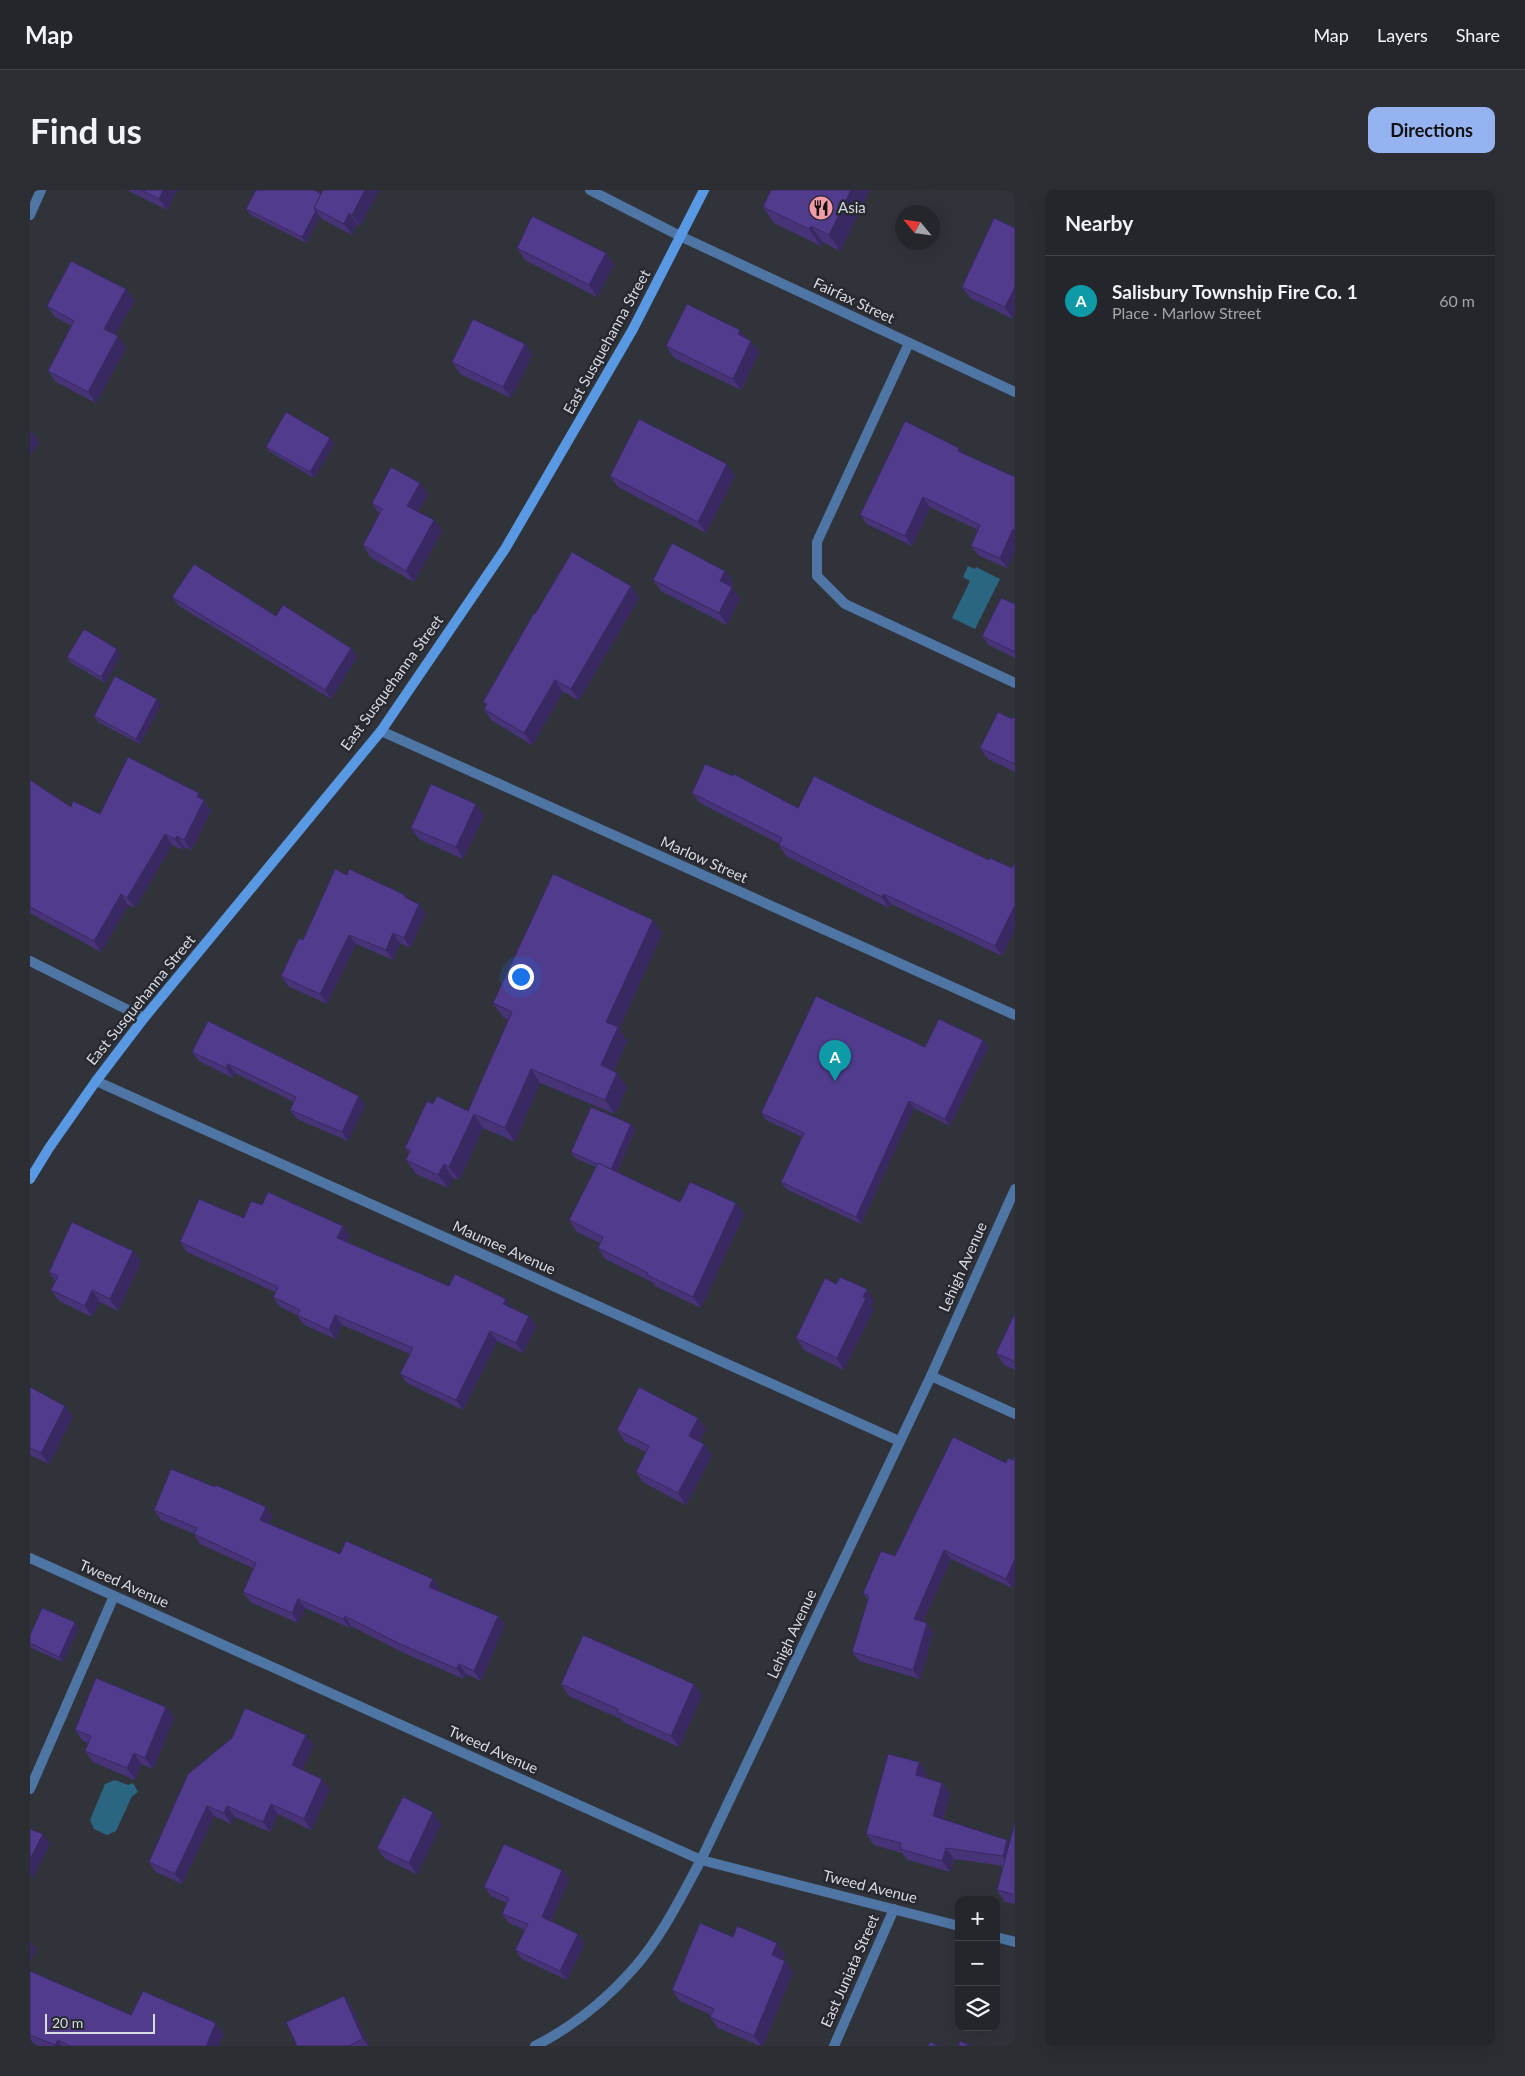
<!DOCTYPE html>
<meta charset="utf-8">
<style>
body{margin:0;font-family:Lato,sans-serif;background:#2d2e34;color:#f1f3f6}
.controls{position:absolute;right:15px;bottom:15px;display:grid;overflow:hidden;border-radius:10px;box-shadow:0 5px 20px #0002}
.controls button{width:45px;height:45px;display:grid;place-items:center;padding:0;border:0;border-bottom:1px solid #424348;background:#25262c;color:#f1f3f6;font:25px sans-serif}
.compass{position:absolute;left:865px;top:15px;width:45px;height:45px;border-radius:50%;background:#25262c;box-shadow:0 5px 20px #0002;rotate:299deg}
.scale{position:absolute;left:15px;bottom:12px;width:110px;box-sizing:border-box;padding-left:5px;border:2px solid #d9dbe0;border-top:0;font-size:14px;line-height:18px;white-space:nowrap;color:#d9dbe0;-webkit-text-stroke:4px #272931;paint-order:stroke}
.you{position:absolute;left:490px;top:786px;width:18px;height:18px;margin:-12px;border:4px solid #fff;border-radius:50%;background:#1a73e8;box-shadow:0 0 0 8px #1a73e833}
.badge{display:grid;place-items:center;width:32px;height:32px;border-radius:50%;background:#95b2f1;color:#fff;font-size:16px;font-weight:700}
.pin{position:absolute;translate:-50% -41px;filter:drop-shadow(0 1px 2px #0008)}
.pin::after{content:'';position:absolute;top:26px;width:18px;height:15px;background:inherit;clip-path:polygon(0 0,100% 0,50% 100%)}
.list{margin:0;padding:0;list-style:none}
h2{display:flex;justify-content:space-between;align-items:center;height:65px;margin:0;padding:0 20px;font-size:21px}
h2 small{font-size:16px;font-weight:400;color:#a3a5a9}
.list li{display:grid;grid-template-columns:32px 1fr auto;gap:15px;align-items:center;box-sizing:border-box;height:90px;padding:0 20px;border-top:1px solid #424348}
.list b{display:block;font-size:19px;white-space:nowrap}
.list p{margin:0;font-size:16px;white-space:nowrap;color:#a3a5a9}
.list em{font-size:16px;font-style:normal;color:#a3a5a9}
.icon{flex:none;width:28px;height:28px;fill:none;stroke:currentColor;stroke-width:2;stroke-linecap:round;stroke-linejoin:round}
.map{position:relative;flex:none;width:985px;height:1856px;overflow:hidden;border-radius:10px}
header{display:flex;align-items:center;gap:30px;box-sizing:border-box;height:70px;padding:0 25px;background:#25262c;border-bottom:1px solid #424348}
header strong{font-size:24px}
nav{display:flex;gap:28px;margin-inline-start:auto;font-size:18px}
.intro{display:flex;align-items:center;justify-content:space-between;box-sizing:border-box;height:120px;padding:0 30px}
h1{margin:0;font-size:35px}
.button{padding:12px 22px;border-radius:10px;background:#95b2f1;color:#111;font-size:18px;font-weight:700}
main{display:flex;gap:30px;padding:0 30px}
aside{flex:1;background:#25262c;border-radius:10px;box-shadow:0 5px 20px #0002}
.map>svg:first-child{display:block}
.water{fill:#2a6582}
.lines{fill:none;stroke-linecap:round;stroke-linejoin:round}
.lane{stroke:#4e75a3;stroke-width:10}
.street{stroke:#4e75a3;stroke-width:10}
.secondary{stroke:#5998e2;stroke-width:10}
.wall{fill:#463378}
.shaded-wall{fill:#392962}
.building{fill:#513b8c;stroke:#392962}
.labels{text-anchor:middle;stroke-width:5;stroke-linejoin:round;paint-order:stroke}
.poi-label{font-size:15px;fill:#d9dbe0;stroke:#272931;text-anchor:start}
.street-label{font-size:15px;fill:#d9dbe0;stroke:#272931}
</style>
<header>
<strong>Map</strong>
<nav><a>Map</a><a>Layers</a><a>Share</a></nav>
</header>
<div class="intro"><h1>Find us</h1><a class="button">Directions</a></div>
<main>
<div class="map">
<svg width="985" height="1856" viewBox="0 0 985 1856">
<rect width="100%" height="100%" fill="#31333b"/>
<g class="water">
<path d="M938 376 945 379 946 377 970 389 945 439 922 428 940 391 933 387Z"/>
<path d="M85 1590 98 1595 103 1593 108 1602 102 1606 86 1641 77 1645 64 1639 60 1630 75 1594Z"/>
</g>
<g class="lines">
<g class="lane">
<path d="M879 153 787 352V386L815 414 985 493"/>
<path d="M0 1599 84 1406"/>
</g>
<g class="street">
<path d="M560 0 652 47 985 202"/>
<path d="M0 25 11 0"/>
<path d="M351 541 985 825"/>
<path d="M0 771 114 828"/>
<path d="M66 891 869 1251"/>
<path d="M901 1186 985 1224"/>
<path d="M0 1368 671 1670 929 1736"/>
<path d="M966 1747 985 1752"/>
<path d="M505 1856C542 1837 577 1809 604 1778 632 1746 651 1707 671 1670L901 1186 985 999"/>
<path d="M804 1856 864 1719"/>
</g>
<path class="secondary" d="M0 989 19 958 66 891 114 828 351 541 475 359 603 139 674 0"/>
</g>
<g class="wall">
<path d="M97 0H147L137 20Z"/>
<path d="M293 0H349L330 36 327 34 322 45 292 29 290 26 276 53 221 25 216 19 291 4Z"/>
<path d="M840 0 810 61 793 52 791 56 744 33 733 17Z"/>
<path d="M985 38V124L983 129 940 108 932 97Z"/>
<path d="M487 58 576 63 584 75 567 107 495 70Z"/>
<path d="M96 99 104 111 85 145 96 158 66 213 26 192 18 181 42 136 25 127 17 116Z"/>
<path d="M716 148 729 162 711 200 644 168 636 156Z"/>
<path d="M495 154 502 165 481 208 430 184 422 172Z"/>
<path d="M300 248 304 254 284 288 240 262 236 257Z"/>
<path d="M934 264 985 287V360L977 378 948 365 941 356 948 340 900 317 882 356 837 334 830 325Z"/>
<path d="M580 286H705L676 343 588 297Z"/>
<path d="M398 304 388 322 412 341 384 392 340 367 333 355 349 324 342 313Z"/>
<path d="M695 381 703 392 701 397 710 409 697 435 631 401 623 390Z"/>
<path d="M142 407 321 458 327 467 301 509 149 416Z"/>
<path d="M609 408 549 510 533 502 502 555 461 530 454 519 456 515 453 512 505 424Z"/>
<path d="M985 414V468L959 455 952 446Z"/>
<path d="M91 465 75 493 41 473 37 467Z"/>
<path d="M131 515 110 554 68 532 64 526Z"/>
<path d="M985 528V582L958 569 950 558Z"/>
<path d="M0 590 41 617 70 624 169 603 181 621 161 660 154 657 153 660 142 655 105 718 98 715 71 762 0 723Z"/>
<path d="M662 603 768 618 846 617 959 670 982 678 985 672V739L972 766 861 714 859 718 756 666 749 655 750 654 670 613Z"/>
<path d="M446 614 454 626 433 669 389 649 381 638Z"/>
<path d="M317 685 375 705 378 709 396 723 380 758 370 753 363 770 326 754 297 814 258 796 251 786Z"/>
<path d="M632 743 589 839 597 851 584 881 597 897 585 924 510 893 485 952 453 938 429 990 423 988 418 998 386 984 376 970 379 963 375 958 403 914 438 921 478 830 473 827 463 813Z"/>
<path d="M895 857H958L920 936 884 918 831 1034 756 999 751 992 772 947 736 930 731 923Z"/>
<path d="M162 862 335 915 318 951 267 929 260 920 264 912 205 883 203 888 169 871Z"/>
<path d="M601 934 605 940 587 982 650 1012 714 1024 671 1118 625 1096 622 1092 575 1069 568 1058 570 1053 547 1042 539 1030 566 977 545 968 541 962Z"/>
<path d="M232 1015 313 1036 320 1046 317 1052 419 1096 476 1109 481 1118 499 1126 506 1136 493 1163 467 1151 433 1220 377 1193 370 1184 380 1164 312 1135 306 1149 274 1135 267 1125 250 1117 243 1107 245 1102 157 1062 150 1052 214 1028Z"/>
<path d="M103 1061 111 1072 88 1121 70 1112 62 1127 29 1111 21 1100 25 1091 19 1082Z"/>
<path d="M844 1110 841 1117 843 1120 814 1180 774 1160 766 1148Z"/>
<path d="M985 1123V1180L974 1175 966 1163Z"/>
<path d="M0 1197 43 1227 19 1274 0 1265Z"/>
<path d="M676 1239 670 1251 682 1265 656 1315 614 1293 606 1282 616 1262 595 1252 587 1240Z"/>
<path d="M985 1265V1392L982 1398 921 1369 893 1431 903 1442 890 1489 829 1471 822 1462 838 1410 833 1403 865 1366 976 1273 983 1270Z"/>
<path d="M185 1297 236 1317 242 1327 239 1334 310 1364 410 1399 409 1401 468 1426 474 1436 451 1491 436 1484 434 1489 374 1463 321 1436 320 1438 275 1418 268 1433 220 1412 213 1402 223 1378 170 1354 164 1344 131 1330 124 1320Z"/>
<path d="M45 1432 49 1438 33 1472 1 1458 0 1456V1445Z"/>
<path d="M531 1494H664L672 1505 649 1557 595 1533 591 1529 539 1506Z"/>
<path d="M136 1517 144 1528 123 1579 111 1574 105 1590 63 1572 55 1561 58 1553 53 1551 45 1540Z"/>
<path d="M276 1545 283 1556 272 1580 300 1599 281 1640 248 1624 240 1642 205 1627 201 1634 184 1626 152 1694 126 1682 119 1672 158 1584Z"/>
<path d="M889 1572 897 1584 896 1588 912 1593 920 1604 913 1629 977 1650 979 1654 985 1632V1714L975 1712 967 1700 973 1676 924 1669 920 1682 878 1670 872 1663 844 1655 836 1644Z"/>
<path d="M411 1634 387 1684 355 1669 347 1658Z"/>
<path d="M539 1689 521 1731 548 1744 554 1754 537 1790 492 1769 485 1760 495 1740 479 1733 472 1724 477 1713 461 1706 454 1697Z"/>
<path d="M703 1747 755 1764 752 1770 755 1771 763 1782 733 1856H730L688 1838 680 1827 681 1825 650 1811 642 1800Z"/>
<path d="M0 1781 101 1825 194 1844 188 1856H8L0 1853Z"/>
<path d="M314 1806 322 1818 339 1856H267Z"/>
</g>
<g class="shaded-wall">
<path d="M133 0H147L137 20 129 9Z"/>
<path d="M335 0H349L330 36 322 25Z"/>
<path d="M821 0H840L810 61 799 45Z"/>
<path d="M286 21 290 26 276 53 272 47Z"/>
<path d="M319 23 327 34 322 45 314 34Z"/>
<path d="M781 36 793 52 791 56 779 39Z"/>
<path d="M576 63 584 75 567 107 559 95Z"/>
<path d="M985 97V124L983 129 975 117Z"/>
<path d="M96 99 104 111 82 151 74 139Z"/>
<path d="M710 140 718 151 708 144Z"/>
<path d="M88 146 96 158 66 213 58 202Z"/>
<path d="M721 151 729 162 711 200 703 189Z"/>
<path d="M495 154 502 165 481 208 473 197Z"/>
<path d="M1 241 9 252 0 266V242Z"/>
<path d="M300 248 304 254 284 288 280 282Z"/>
<path d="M929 258 936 267 928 261Z"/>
<path d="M697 274 705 286 676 343 668 332Z"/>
<path d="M390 293 398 304 385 327 377 316Z"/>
<path d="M893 307 900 317 882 356 875 346Z"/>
<path d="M404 330 412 341 384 392 376 381Z"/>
<path d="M983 339 985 342V360L977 378 970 368Z"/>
<path d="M695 381 703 392 698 403 690 391Z"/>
<path d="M601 396 609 408 549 510 541 499Z"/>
<path d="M702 397 710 409 697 435 689 423Z"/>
<path d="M321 458 327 467 301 509 295 500Z"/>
<path d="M87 459 91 465 75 493 71 487Z"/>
<path d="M525 490 533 502 502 555 494 543Z"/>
<path d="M127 509 131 515 110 554 106 549Z"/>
<path d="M169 603 181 621 161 660 154 650 167 607Z"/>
<path d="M446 614 454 626 433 669 426 657Z"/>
<path d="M135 644 142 655 105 718 97 708Z"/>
<path d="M147 646 154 657 153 660 145 649Z"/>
<path d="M91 704 98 715 71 762 64 751Z"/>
<path d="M854 704 861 714 859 718 852 707Z"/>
<path d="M389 714 396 723 380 758 374 748Z"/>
<path d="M985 715V739L972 766 965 756Z"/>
<path d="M623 730 632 743 589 839 597 851 580 889 571 875 576 832Z"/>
<path d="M363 743 370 753 363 770 356 760Z"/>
<path d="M319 745 326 754 297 814 290 804Z"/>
<path d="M953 850 958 857 920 936 915 929Z"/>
<path d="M198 874 205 883 203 888 196 878Z"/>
<path d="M501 879 510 893 485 952 475 938Z"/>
<path d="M587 883 597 897 585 924 575 910Z"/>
<path d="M329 906 335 915 318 951 312 942Z"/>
<path d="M879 911 884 918 831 1034 826 1027Z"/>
<path d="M444 924 453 938 429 990 419 977Z"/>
<path d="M601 934 605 940 585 986 581 980Z"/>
<path d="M414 974 423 988 418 998 408 985Z"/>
<path d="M706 1013 714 1024 671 1118 663 1107Z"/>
<path d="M313 1036 320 1046 314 1058 307 1048Z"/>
<path d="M103 1061 111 1072 88 1121 80 1109Z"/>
<path d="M837 1099 844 1110 841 1117 843 1120 814 1180 807 1168Z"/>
<path d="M62 1100 70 1112 62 1127 55 1116Z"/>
<path d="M476 1109 482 1119 473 1114Z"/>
<path d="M305 1125 312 1135 306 1149 299 1140Z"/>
<path d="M499 1126 506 1136 493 1163 486 1153Z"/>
<path d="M460 1141 467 1151 433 1220 426 1210Z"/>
<path d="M35 1216 43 1227 19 1274 11 1263Z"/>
<path d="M668 1228 676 1239 667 1257 659 1246Z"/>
<path d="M674 1254 682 1265 656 1315 648 1303Z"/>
<path d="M236 1317 242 1327 237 1340 230 1330Z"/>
<path d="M914 1360 921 1369 890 1438 884 1429Z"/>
<path d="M985 1369V1392L982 1398 976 1389Z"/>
<path d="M403 1389 410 1399 406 1407 399 1397Z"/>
<path d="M268 1409 275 1418 268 1433 262 1423Z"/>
<path d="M315 1426 321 1436 320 1438 313 1429Z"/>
<path d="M468 1426 474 1436 451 1491 444 1481Z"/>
<path d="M45 1432 49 1438 33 1472 29 1467Z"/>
<path d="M897 1433 903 1442 890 1489 883 1480Z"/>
<path d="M429 1474 436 1484 434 1489 427 1479Z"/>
<path d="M664 1494 672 1505 649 1557 641 1546Z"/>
<path d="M136 1517 144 1528 123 1579 115 1568Z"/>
<path d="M276 1545 283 1556 269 1586 262 1575Z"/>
<path d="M104 1563 111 1574 105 1590 97 1578Z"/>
<path d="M889 1572 897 1584 894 1597 886 1585Z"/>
<path d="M292 1589 300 1599 281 1640 274 1629Z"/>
<path d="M912 1593 920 1604 910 1637 903 1626Z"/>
<path d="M241 1614 248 1624 240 1642 233 1632Z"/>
<path d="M177 1616 184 1626 152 1694 145 1684Z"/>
<path d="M197 1616 205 1627 201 1634 194 1623Z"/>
<path d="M403 1622 411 1634 387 1684 379 1673Z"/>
<path d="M13 1644 20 1654 3 1688 0 1684V1669Z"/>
<path d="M977 1650 985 1661 981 1677 973 1666Z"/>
<path d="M916 1658 924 1669 920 1682 912 1671Z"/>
<path d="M532 1680 539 1689 519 1736 512 1727Z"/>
<path d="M548 1744 554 1754 537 1790 530 1781Z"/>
<path d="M0 1751 6 1759 0 1772Z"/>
<path d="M747 1753 755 1764 750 1776 742 1765Z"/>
<path d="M755 1771 763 1782 733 1856H731L724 1846Z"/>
<path d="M314 1806 322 1818 339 1856H338L333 1849Z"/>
<path d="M186 1833 194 1844 188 1856H176Z"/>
<path d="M28 1850 32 1856H26L25 1855Z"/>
</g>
<g class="building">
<path d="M111 0H133L129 9Z"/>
<path d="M226 0H284L291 4 284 18 286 21 272 47 216 19Z"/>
<path d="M293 0H335L322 25 319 23 314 34 284 18Z"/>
<path d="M741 0H821L799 45 781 36 779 39 733 17Z"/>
<path d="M502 26 576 63 559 95 487 58Z"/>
<path d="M964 28 985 38V97L975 117 932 97Z"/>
<path d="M41 71 96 99 74 139 88 146 58 202 18 181 44 131 17 116Z"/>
<path d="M657 114 710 140 708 144 721 151 703 189 636 156Z"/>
<path d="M443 129 495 154 473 197 422 172Z"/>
<path d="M256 222 300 248 280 282 236 257Z"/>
<path d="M609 229 697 274 668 332 580 286Z"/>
<path d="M875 231 929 258 928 261 985 287V340L983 339 970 368 941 356 950 335 893 307 875 346 830 325Z"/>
<path d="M361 277 390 293 377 316 404 330 376 381 333 355 352 319 342 313Z"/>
<path d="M642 353 695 381 690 391 702 397 689 423 623 390Z"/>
<path d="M542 362 601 396 541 499 525 490 494 543 454 519 457 514 453 512 504 423 505 424Z"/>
<path d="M164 374 246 426 253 415 321 458 295 500 142 407Z"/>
<path d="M971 408 985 414V462L952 446Z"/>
<path d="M54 439 87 459 71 487 37 467Z"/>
<path d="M85 486 127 509 106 549 64 526Z"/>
<path d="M968 522 982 529 984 527 985 528V574L950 558Z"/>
<path d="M98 567 169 603 167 607 174 610 154 650 147 646 145 649 135 644 97 708 91 704 64 751 0 717V590L41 617 43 611 70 624Z"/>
<path d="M675 574 703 586 704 584 768 618 784 586 846 617 959 670 960 668 982 678 985 672V715L965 756 854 704 852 707 749 655 752 648 662 603Z"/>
<path d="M401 594 446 614 426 657 381 638Z"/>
<path d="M305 679 317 685 319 679 375 705 374 707 389 714 374 748 363 743 356 760 319 745 290 804 251 786 269 748 273 750Z"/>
<path d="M523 684 623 730 576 832 588 837 571 875 587 883 575 910 501 879 475 938 444 924 419 977 414 974 408 985 376 970 380 960 375 958 397 911 403 914 407 906 438 921 482 822 463 813Z"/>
<path d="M786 806 895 857 909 829 953 850 915 929 879 911 826 1027 751 992 774 943 731 923Z"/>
<path d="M178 831 329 906 312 942 260 920 266 907 198 874 196 878 162 862Z"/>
<path d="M561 917 601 934 581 979 568 973 567 974 541 962Z"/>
<path d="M568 973 650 1012 660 992 706 1013 663 1107 617 1085 618 1083 568 1058 573 1047 539 1030Z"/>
<path d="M238 1002 313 1036 307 1048 419 1096 425 1084 476 1109 473 1114 499 1126 486 1153 460 1141 426 1210 370 1184 383 1158 305 1125 299 1140 267 1125 270 1120 243 1107 248 1097 150 1052 169 1009 214 1028 221 1011 232 1015Z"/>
<path d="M42 1032 103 1061 80 1109 62 1100 55 1116 21 1100 28 1086 19 1082Z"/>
<path d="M810 1087 837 1099 833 1107 836 1108 807 1168 766 1148 795 1088 806 1094Z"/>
<path d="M985 1123V1172L966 1163Z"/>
<path d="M0 1197 35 1216 11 1263 0 1258Z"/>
<path d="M609 1197 668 1228 659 1246 674 1254 648 1303 606 1282 619 1256 587 1240Z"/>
<path d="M923 1247 976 1273 978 1268 983 1270 985 1265V1369L976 1389 914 1360 884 1429 897 1433 883 1480 822 1462 839 1406 833 1403 851 1361 865 1366Z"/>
<path d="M141 1279 185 1297 186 1295 236 1317 230 1330 310 1364 316 1351 403 1389 399 1397 468 1426 444 1481 429 1474 427 1479 368 1453 315 1426 313 1429 268 1409 262 1423 213 1402 226 1373 164 1344 167 1338 124 1320Z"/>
<path d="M12 1418 45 1432 29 1467 0 1453V1445Z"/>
<path d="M553 1445 664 1494 641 1546 587 1522 588 1519 531 1494Z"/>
<path d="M66 1488 136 1517 115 1568 104 1563 97 1578 55 1561 61 1546 45 1540Z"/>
<path d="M215 1518 276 1545 262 1575 292 1589 274 1629 241 1614 233 1632 197 1616 194 1623 177 1616 145 1684 119 1672 158 1584 202 1548Z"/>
<path d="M858 1564 889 1572 886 1585 912 1593 903 1626 977 1650 973 1666 916 1658 912 1671 870 1659 871 1653 836 1644Z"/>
<path d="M373 1607 403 1622 379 1673 347 1658Z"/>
<path d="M985 1632V1705L967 1700Z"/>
<path d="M0 1639 13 1644 0 1669Z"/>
<path d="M474 1654 532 1680 512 1727 548 1744 530 1781 485 1760 498 1734 472 1724 479 1708 454 1697Z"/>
<path d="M670 1733 703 1747 707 1736 747 1753 742 1765 755 1771 724 1846 680 1827 684 1819 642 1800Z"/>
<path d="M0 1781 101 1825 113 1801 186 1833 176 1856H41L28 1850 25 1855 0 1845Z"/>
<path d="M314 1806 333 1849 318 1856H267L256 1832Z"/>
<path d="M930 1851 941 1856H928Z"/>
<path d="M900 1852 909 1856H898Z"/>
</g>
<defs>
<symbol id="restaurant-disc" viewBox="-11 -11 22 22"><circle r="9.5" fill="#f39aa8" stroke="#272931"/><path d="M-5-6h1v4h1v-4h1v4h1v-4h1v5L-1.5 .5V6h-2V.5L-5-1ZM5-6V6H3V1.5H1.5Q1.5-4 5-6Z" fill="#111"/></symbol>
</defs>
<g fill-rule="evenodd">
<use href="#restaurant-disc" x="777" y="4" width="28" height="28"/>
</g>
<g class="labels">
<g class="poi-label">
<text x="808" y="23">Asia</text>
</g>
<g class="street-label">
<text transform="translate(824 111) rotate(25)" y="5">Fairfax Street</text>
<text transform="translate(577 152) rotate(-61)" y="5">East Susquehanna Street</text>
<text transform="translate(362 493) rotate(-54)" y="5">East Susquehanna Street</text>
<text transform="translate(674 670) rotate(24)" y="5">Marlow Street</text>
<text transform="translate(111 810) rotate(-51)" y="5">East Susquehanna Street</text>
<text transform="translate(474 1058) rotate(24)" y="5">Maumee Avenue</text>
<text transform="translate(933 1077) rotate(-66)" y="5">Lehigh Avenue</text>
<text transform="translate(94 1394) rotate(24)" y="5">Tweed Avenue</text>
<text transform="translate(762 1444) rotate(-65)" y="5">Lehigh Avenue</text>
<text transform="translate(463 1560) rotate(24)" y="5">Tweed Avenue</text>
<text transform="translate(840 1697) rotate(14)" y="5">Tweed Avenue</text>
<text transform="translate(820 1781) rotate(-66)" y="5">East Juniata Street</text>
</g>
</g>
</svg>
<div class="controls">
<button>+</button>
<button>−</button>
<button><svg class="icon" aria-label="layers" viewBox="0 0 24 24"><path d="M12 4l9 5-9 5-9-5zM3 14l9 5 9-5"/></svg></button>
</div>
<svg class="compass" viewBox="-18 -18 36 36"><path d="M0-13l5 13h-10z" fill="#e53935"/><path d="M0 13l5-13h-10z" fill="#a3a5a9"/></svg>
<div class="scale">20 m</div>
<div class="you"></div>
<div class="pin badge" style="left:805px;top:891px;background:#0f9aa8">A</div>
</div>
<aside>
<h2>Nearby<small></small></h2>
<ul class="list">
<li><span class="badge" style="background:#0f9aa8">A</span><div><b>Salisbury Township Fire Co. 1</b><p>Place · Marlow Street</p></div><em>60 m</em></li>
</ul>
</aside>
</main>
